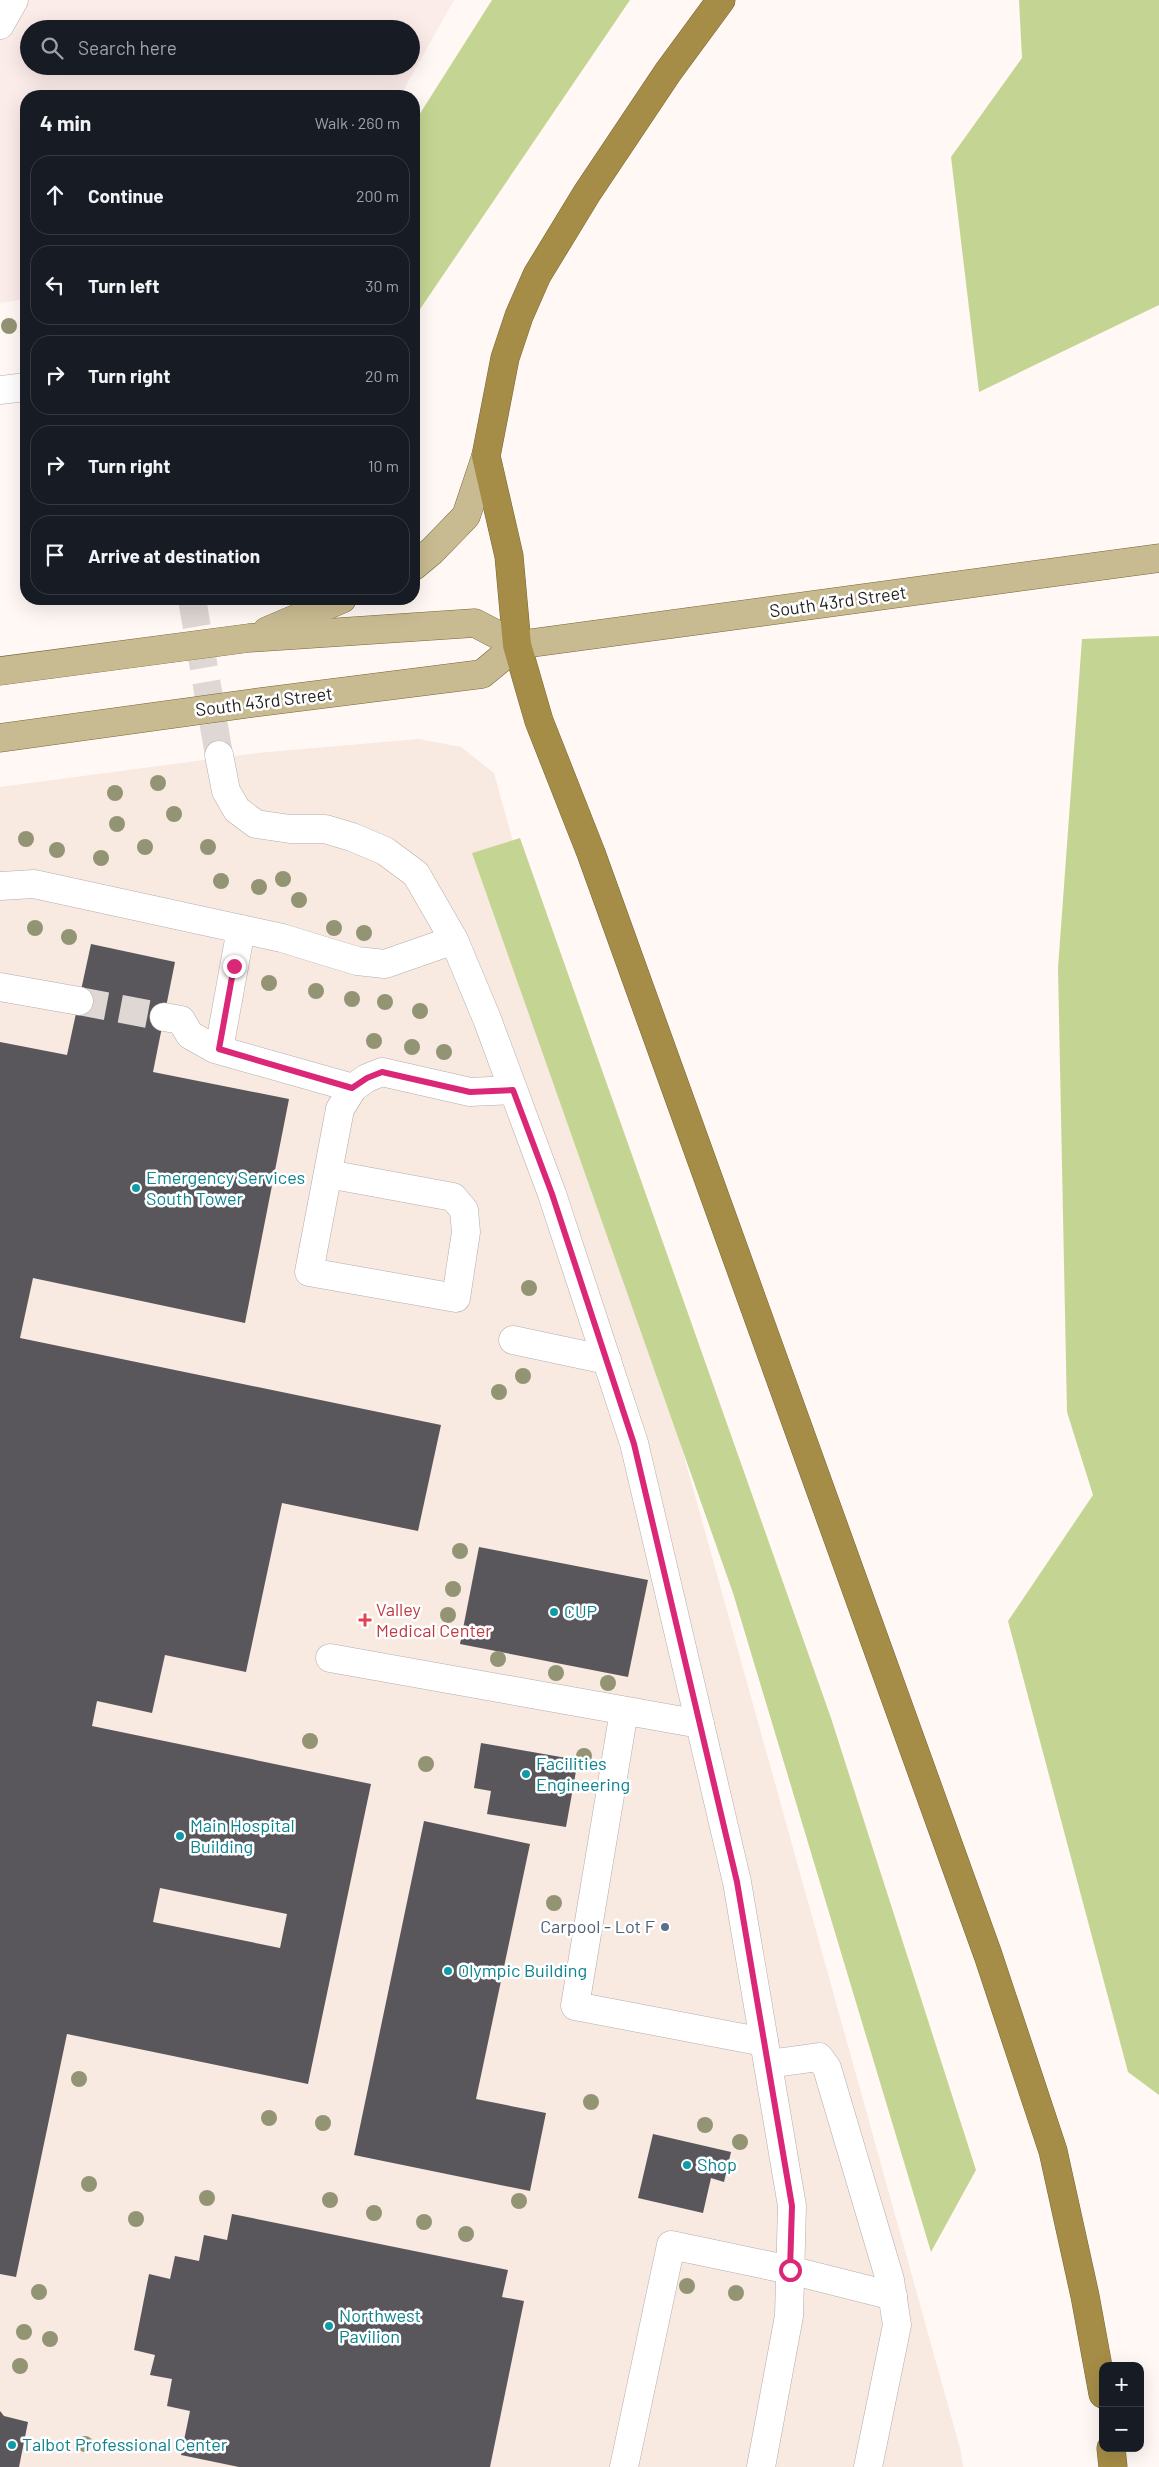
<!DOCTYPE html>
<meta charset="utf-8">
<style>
body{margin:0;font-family:Barlow,sans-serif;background:#20242c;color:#f1f3f6}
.controls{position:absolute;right:15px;bottom:15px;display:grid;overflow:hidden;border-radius:10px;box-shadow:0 5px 20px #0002}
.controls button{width:45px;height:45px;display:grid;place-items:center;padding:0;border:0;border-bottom:1px solid #363941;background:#171b24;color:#f1f3f6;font:25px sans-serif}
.stop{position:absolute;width:15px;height:15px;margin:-11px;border:4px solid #db2777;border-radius:50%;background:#fff}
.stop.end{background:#db2777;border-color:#fff;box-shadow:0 1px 5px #0008}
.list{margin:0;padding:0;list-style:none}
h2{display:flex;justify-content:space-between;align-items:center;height:65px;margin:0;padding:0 20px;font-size:21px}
h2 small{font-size:16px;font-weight:400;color:#9ea1a6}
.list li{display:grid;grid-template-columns:32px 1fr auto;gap:15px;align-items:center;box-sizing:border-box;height:80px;margin:0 10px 10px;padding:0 10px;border:1px solid #363941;border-radius:20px}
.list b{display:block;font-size:19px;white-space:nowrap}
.list em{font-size:16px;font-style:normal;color:#9ea1a6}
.icon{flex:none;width:28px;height:28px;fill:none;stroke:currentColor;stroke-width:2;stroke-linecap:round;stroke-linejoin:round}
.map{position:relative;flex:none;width:1159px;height:2467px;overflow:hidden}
.search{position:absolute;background:#171b24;box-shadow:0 5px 20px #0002;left:20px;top:20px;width:400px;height:55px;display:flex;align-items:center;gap:12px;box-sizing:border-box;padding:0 18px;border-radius:28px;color:#9ea1a6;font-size:19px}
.panel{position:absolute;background:#171b24;box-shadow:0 5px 20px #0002;left:20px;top:90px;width:400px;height:515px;border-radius:20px}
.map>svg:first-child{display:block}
.commercial{fill:#fbebe9;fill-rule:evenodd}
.built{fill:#f8e9e1}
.green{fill:#c4d593}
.building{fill:#59575c;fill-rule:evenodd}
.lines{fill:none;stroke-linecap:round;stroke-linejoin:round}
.minor-tunnel{stroke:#ded7d4;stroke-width:28;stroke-dasharray:28 14;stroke-linecap:butt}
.minor-casing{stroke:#b4adaa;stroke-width:29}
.major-casing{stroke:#776639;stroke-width:29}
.highway-casing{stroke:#776639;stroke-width:29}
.minor{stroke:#fff;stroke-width:28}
.major{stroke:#c9bb91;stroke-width:28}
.highway{stroke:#a58d47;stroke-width:28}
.tree{fill:#929474}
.route{stroke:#db2777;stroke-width:6}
.culture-dot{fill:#0f9aa8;stroke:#fff;stroke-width:2}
.health-dot{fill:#e0444e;stroke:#fff;stroke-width:2}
.service-dot{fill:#5c6f8a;stroke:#fff;stroke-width:2}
.labels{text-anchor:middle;stroke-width:5;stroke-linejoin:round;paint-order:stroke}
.street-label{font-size:18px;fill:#221f1e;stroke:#fff}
.culture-label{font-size:18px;fill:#0d838f;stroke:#fff;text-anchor:start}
.health-label{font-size:18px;fill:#be3a42;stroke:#fff;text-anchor:start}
.service-label{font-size:18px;fill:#4e5e75;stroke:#fff;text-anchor:end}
</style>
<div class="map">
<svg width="1159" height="2467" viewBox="0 0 1159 2467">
<rect width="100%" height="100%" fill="#fff8f4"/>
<path class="commercial" d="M0 0H454L400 96H26V299L0 303ZM29 29H411V66H29Z"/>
<path class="built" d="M419 739 461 747 494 773 961 2452 963 2467H0V787L257 753Z"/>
<g class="green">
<path d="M492 0H630L414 318V123Z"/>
<path d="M1019 0H1159V305L979 392 951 157 1022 58Z"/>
<path d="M1159 636V2095L1128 2072 1008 1621 1093 1495 1067 1412 1058 968 1082 639Z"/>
<path d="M520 838 831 1718 976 2170 931 2252 733 1593 472 853Z"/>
</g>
<g class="building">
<path d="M91 944 175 962 153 1072 289 1099 245 1323 33 1278 20 1338 441 1425 418 1531 282 1503 246 1672 165 1655 152 1713 97 1701 92 1726 371 1784 308 2084 67 2034 16 2277 0 2274V1042L67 1055ZM160 1888 287 1914 280 1948 153 1922Z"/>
<path d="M479 1547 648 1580 628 1677 460 1644Z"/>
<path d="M481 1743 578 1760 566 1827 487 1814 491 1791 474 1788Z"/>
<path d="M424 1821 530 1844 476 2099 546 2113 530 2191 354 2155Z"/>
<path d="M653 2134 731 2152 724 2182 711 2178 703 2213 638 2198Z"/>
<path d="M232 2214 508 2270 502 2297 524 2301 490 2467H239L181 2455 190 2411 167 2406 172 2379 150 2375 155 2355 134 2350 149 2274 170 2279 175 2256 199 2261 204 2235 227 2240Z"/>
<path d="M0 2411 4 2416 28 2422 19 2467H0Z"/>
</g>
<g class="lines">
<g class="minor-tunnel">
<path d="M192 599 219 755"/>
<path d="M79 1001 164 1017"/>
</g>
<defs>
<g id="minor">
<path d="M0 25 14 0"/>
<path d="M0 390 26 387"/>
<path d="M219 755 226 791 237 810 256 824 290 829H325L352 837 385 851 416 874 454 940 487 1019 552 1194 634 1443 737 1882 792 2206 789 2316 761 2467"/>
<path d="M0 886 34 884 282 938 357 961 385 964 454 940"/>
<path d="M0 987 79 1001"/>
<path d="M164 1017 181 1020 190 1035 215 1049 353 1088"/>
<path d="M219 1049 241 929"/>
<path d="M328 1174 453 1197 464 1210 466 1232 456 1298 309 1272 340 1109 353 1088 367 1078 382 1072 470 1092 513 1090"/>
<path d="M513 1340 607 1360"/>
<path d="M330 1658 700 1724"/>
<path d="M624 1711 575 2006 764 2042"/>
<path d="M768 2064 819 2057 827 2068 890 2280 897 2325 868 2467"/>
<path d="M624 2467 671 2245 790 2270 893 2296"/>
</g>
<g id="major">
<path d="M414 566 432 551 466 516 486 456"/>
<path d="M267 631 342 599"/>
<path d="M0 671 249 638 475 623 517 645"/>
<path d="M0 738 253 703 482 674 517 645 1159 558"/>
</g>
<g id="highway">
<path d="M721 0 668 72 587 193 537 275 519 316 505 358 486 456 509 556 517 645 539 721 591 853 988 1955 1053 2151 1085 2296 1103 2394"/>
<path d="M1111 2448 1113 2467"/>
</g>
</defs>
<use href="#minor" class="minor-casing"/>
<use href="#major" class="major-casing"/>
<use href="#highway" class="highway-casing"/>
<use href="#minor" class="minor"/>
<use href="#major" class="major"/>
<use href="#highway" class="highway"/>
</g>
<g class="tree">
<circle cx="9" cy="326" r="8"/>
<circle cx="158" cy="783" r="8"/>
<circle cx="115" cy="793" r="8"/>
<circle cx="174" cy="814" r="8"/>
<circle cx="117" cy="824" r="8"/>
<circle cx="26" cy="839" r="8"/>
<circle cx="145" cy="847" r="8"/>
<circle cx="208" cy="847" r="8"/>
<circle cx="57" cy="850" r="8"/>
<circle cx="101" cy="858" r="8"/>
<circle cx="283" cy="879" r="8"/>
<circle cx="221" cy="881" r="8"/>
<circle cx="259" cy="887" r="8"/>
<circle cx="299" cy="900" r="8"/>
<circle cx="35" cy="928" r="8"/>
<circle cx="334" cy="928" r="8"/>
<circle cx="364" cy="933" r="8"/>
<circle cx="69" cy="937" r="8"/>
<circle cx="269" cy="983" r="8"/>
<circle cx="316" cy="991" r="8"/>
<circle cx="352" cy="999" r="8"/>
<circle cx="385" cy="1002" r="8"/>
<circle cx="420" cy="1011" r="8"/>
<circle cx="374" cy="1041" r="8"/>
<circle cx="412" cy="1047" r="8"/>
<circle cx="444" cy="1052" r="8"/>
<circle cx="529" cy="1288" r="8"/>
<circle cx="523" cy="1376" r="8"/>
<circle cx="499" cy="1392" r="8"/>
<circle cx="460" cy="1551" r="8"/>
<circle cx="453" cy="1589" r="8"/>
<circle cx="448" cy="1615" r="8"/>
<circle cx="498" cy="1659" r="8"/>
<circle cx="556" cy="1673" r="8"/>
<circle cx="608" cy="1683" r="8"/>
<circle cx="310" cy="1741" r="8"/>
<circle cx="584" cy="1756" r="8"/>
<circle cx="426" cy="1764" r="8"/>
<circle cx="554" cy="1903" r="8"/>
<circle cx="79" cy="2079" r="8"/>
<circle cx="591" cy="2102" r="8"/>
<circle cx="269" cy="2118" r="8"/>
<circle cx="323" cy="2123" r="8"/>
<circle cx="705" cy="2125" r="8"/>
<circle cx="740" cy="2142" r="8"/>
<circle cx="89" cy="2184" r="8"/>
<circle cx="207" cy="2198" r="8"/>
<circle cx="330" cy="2200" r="8"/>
<circle cx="519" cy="2201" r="8"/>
<circle cx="374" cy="2213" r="8"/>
<circle cx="136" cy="2219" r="8"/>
<circle cx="424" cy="2222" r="8"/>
<circle cx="466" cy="2234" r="8"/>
<circle cx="687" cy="2286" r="8"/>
<circle cx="39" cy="2292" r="8"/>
<circle cx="736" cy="2293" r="8"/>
<circle cx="24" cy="2332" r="8"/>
<circle cx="50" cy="2339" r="8"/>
<circle cx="20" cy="2366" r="8"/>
<circle cx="85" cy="2444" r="8"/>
</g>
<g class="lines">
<path class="route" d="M234 966 219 1049 352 1088 367 1078 382 1072 470 1092 513 1090 552 1194 634 1444 737 1882 792 2206 790 2270"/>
</g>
<g class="culture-dot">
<circle cx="136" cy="1188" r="5"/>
<circle cx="554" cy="1612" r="5"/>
<circle cx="526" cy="1774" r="5"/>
<circle cx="180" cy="1836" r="5"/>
<circle cx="448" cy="1971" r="5"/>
<circle cx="687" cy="2165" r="5"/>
<circle cx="329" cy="2326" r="5"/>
<circle cx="12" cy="2445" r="5"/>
</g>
<path class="health-dot" d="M362.5 1612.5h5v5h5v5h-5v5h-5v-5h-5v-5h5z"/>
<circle class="service-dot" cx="665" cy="1927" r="5"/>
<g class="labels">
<g class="street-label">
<text transform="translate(838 602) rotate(-8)" y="6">South 43rd Street</text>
<text transform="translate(264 702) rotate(-7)" y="6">South 43rd Street</text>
</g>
<g class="culture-label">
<text x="146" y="1184">Emergency Services<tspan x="146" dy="21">South Tower</tspan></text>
<text x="564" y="1618">CUP</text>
<text x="536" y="1770">Facilities<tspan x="536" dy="21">Engineering</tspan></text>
<text x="190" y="1832">Main Hospital<tspan x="190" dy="21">Building</tspan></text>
<text x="458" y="1977">Olympic Building</text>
<text x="697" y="2171">Shop</text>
<text x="339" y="2322">Northwest<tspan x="339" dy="21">Pavilion</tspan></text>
<text x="22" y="2451">Talbot Professional Center</text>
</g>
<g class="health-label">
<text x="376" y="1616">Valley<tspan x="376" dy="21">Medical Center</tspan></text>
</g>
<g class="service-label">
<text x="655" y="1933">Carpool - Lot F</text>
</g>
</g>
</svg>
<div class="controls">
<button>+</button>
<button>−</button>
</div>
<div class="stop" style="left:790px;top:2270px"></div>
<div class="stop end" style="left:234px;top:966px"></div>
<div class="search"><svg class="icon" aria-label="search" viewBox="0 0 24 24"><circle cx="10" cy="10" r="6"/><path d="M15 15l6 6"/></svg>Search here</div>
<section class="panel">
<h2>4 min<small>Walk · 260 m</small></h2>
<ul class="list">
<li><svg class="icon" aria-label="ahead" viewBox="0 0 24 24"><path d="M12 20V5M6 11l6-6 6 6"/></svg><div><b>Continue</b></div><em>200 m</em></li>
<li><svg class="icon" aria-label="left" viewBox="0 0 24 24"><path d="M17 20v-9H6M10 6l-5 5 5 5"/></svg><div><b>Turn left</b></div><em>30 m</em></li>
<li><svg class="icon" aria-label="right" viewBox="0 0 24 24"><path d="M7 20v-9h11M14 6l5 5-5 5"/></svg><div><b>Turn right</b></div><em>20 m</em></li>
<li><svg class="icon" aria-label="right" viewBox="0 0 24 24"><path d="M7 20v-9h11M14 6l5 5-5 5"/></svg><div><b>Turn right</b></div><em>10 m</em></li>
<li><svg class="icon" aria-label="arrive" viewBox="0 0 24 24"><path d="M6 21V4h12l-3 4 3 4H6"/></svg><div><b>Arrive at destination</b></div></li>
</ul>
</section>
</div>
